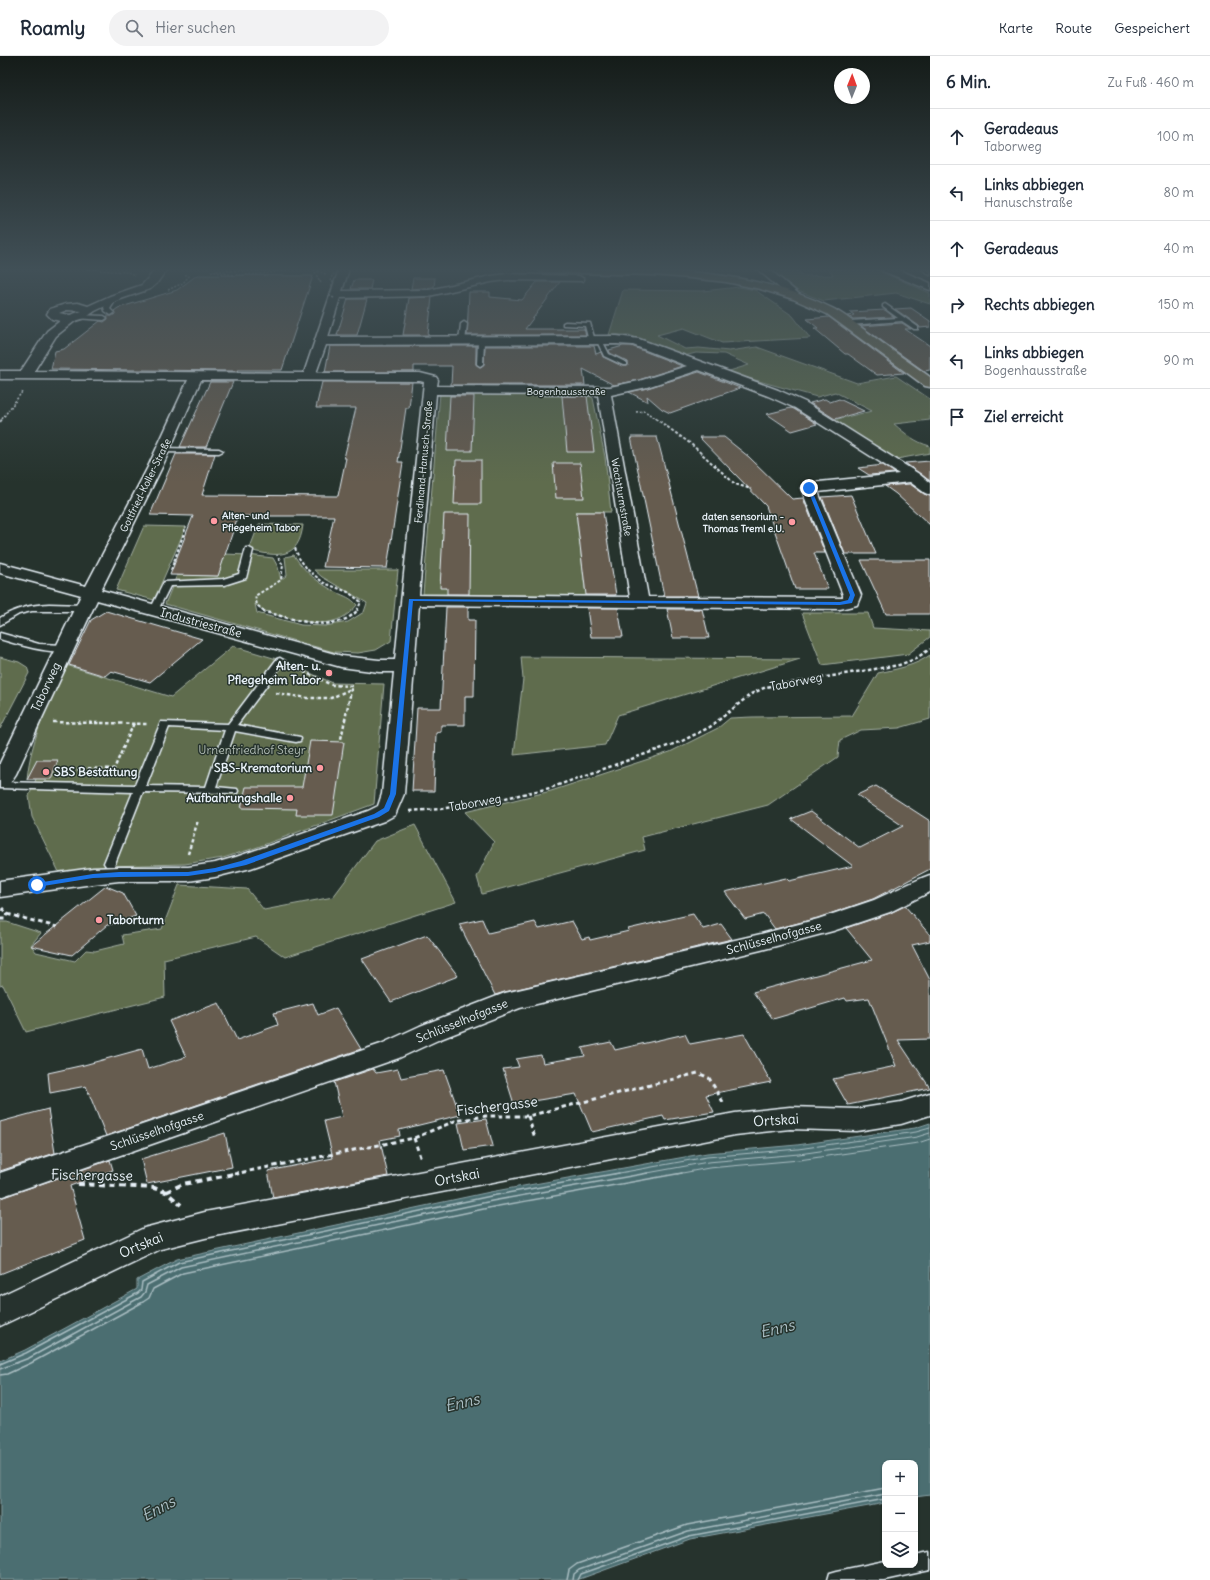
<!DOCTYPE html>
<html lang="de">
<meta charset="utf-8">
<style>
body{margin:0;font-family:Delius,sans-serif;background:#f2f2f3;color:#1f2937}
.controls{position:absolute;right:12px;bottom:12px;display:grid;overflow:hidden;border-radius:8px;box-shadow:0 1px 3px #0004}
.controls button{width:36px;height:36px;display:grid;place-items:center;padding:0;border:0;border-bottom:1px solid #e0e1e3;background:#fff;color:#1f2937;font:20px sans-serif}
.compass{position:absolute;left:834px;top:12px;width:36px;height:36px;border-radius:50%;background:#fff;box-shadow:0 1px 3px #0004;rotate:1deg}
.stop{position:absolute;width:12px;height:12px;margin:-9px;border:3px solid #1a73e8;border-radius:50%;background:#fff}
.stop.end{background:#1a73e8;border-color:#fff;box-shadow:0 1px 4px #0008}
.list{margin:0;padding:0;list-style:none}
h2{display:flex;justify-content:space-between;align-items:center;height:52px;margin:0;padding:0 16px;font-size:17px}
h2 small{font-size:13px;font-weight:400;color:#747a83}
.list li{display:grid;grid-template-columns:26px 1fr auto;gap:12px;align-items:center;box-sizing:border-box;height:56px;padding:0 16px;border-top:1px solid #e0e1e3}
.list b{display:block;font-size:15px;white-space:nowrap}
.list p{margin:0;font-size:13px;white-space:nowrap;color:#747a83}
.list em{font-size:13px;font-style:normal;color:#747a83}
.icon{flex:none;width:22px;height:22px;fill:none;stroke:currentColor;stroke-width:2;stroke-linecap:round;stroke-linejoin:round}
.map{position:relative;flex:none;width:930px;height:1524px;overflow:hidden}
header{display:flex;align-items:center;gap:24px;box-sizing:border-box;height:56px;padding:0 20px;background:#fff;border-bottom:1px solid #e0e1e3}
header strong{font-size:19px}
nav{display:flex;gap:22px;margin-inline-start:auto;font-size:14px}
.search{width:280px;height:36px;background:#f2f2f3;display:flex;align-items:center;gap:10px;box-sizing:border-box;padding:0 14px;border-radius:22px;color:#747a83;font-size:15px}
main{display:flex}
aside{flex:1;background:#fff}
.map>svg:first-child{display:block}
.green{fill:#5e6c4d;stroke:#a3aea2}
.water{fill:#4b6e71;stroke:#8aa2a7}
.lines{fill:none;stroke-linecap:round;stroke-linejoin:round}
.shore-far1{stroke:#a9bdc2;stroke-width:1}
.shore{stroke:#a9bdc2;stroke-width:1.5}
.building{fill:#665c50;stroke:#e8f1f8}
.lane-casing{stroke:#e8f1f8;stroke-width:3}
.street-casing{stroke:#e8f1f8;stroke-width:3}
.primary-casing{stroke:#e8f1f8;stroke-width:3}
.path-far4{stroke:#e8f1f8;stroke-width:1.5;stroke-dasharray:2 1.5;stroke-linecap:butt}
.path-far3{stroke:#e8f1f8;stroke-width:2;stroke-dasharray:3 2;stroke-linecap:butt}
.path-far2{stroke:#e8f1f8;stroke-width:2.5;stroke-dasharray:3.5 2.5;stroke-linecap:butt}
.path-far1{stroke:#e8f1f8;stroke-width:3;stroke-dasharray:4.5 3.5;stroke-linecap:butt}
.path{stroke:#e8f1f8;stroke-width:4;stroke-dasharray:6 4.5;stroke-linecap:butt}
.lane{fill:#26332d;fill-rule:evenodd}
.street{fill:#26332d;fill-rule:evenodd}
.primary{fill:#716e59;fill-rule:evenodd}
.path-bridge{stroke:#e8f1f8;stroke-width:1.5;stroke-dasharray:2 1.5;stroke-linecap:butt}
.route{fill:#1a73e8}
.poi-dot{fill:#ff9aa2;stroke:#26332d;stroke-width:1.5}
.labels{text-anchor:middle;stroke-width:3;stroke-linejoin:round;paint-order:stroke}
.far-street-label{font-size:10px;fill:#e8f1f8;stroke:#26332d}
.far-poi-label{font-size:10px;font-weight:bold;fill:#e8f1f8;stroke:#26332d;text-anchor:start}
.street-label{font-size:12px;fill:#e8f1f8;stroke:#26332d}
.poi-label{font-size:12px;font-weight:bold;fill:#e8f1f8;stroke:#26332d;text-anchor:end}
.park-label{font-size:12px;fill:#b1bcb4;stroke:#26332d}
.near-street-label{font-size:14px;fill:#e8f1f8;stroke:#26332d}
.near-water-label{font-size:16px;font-style:italic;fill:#a9bdc2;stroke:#26332d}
</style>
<header>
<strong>Roamly</strong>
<div class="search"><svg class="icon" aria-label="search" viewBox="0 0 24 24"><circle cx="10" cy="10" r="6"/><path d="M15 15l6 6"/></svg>Hier suchen</div>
<nav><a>Karte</a><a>Route</a><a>Gespeichert</a></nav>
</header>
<main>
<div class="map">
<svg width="930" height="1524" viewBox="0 0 930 1524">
<rect width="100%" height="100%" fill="#26332d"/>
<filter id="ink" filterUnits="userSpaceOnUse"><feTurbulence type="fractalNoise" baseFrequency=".025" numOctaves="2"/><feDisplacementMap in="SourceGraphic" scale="8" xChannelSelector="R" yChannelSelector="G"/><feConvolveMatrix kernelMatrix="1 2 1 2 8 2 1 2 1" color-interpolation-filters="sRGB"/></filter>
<g filter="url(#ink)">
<g class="green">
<path d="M769 213H794L804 220 833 219 829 213H875L930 237V248L896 237 824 245 798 235Z"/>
<path d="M739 231 755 234 793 260 810 282 722 287 684 272 657 279 685 293 699 292 729 295 757 291 857 327 896 320 930 343V364L894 368C906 378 915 386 930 390V397L897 403 833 364 872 355 835 336 817 341 726 316 749 309 724 298 696 297 684 300 629 279H609L623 234 703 235Z"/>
<path d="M440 337 586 339 593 342 605 401 611 456H576L585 533 615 534 614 540 423 538Z"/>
<path d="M259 468 303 469C299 504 277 501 249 494Z"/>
<path d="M144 470 186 471 154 544 116 534Z"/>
<path d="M225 498 248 499 273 502 278 511 281 524 287 519 285 501 294 499C303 515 320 528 336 536 346 541 350 541 357 549 338 573 312 568 285 561 273 558 263 556 255 548L257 557 301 569 325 570 348 566 364 556 367 547 322 521 314 514H398L391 585 376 594 358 597 334 596 165 548 177 519 218 520Z"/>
<path d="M802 557H868L873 572 930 575V581L908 598 822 609Z"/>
<path d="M233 590 280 604 333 627 384 628 374 748 255 792 223 802 185 808 106 810 71 816H59L32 761 29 740 36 723H27C31 682 49 646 66 609L171 641Z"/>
<path d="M930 599V663L899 672 861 674 840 684 838 701 768 749 642 781 645 794 482 838 477 821 494 786 465 756 551 735 670 696 718 672 730 662 752 661 852 660 878 617C897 613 915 610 930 599Z"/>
<path d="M0 601 19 606 27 611 29 617 0 673Z"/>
<path d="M521 601 800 603 618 659 605 689 514 699 523 623Z"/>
<path d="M415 769 456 846 285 901 256 881 164 903 165 941 26 976 3 929 0 930V866H7L41 877 31 889 36 896 75 905 86 894 95 895 124 888 122 879 162 873 179 829 247 833 264 854 333 841 375 785Z"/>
</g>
<path class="water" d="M930 1067V1439L915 1441V1407H885V1447L690 1483 577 1524H0V1305L25 1294 137 1233V1224L177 1203 490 1136 707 1097 797 1089 915 1072Z"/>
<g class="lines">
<g class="shore-far1">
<path d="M614 1118 707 1101 798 1093 916 1076 930 1072"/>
<path d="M642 1118 708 1106 799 1098 917 1081 930 1077"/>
<path d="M677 1118 709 1112 799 1104 918 1087 930 1083"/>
</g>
<g class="shore">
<path d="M0 1308 26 1297 138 1237 141 1234 142 1226 179 1206 491 1140 619 1117"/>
<path d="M0 1313 29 1302 141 1241 145 1236 147 1229 181 1211 492 1145 648 1117"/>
<path d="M0 1319 7 1318 31 1307 143 1246 149 1242 153 1233 183 1217 493 1151 682 1117"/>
<path d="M567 1524 569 1514 577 1508 687 1469 885 1432"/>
<path d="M573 1524 574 1518 579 1514 688 1475 885 1438"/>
<path d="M578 1524 581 1518 689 1480 885 1443"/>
</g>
</g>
<g class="building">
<path d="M197 219 313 220 282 314H238L237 315 51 313 55 295 64 293 100 265 104 266 108 263 107 260H112L115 258 114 255 118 252 177 234Z"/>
<path d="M413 222H435L434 231 411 233Z"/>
<path d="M354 224H372L370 233H351Z"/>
<path d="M537 226H560L525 273H584L586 279H467L469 236H490V241L522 244Z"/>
<path d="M432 241 428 279H403L409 242Z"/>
<path d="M348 243H367L357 279H337Z"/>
<path d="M911 252 930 265V271L920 272 919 270 895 253Z"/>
<path d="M885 254 894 261 853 263 848 260 854 259 850 256Z"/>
<path d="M829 261 904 317 877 319 848 298H845L814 272H818L807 263Z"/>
<path d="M902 267 911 273H905L930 290V314L924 315 861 270Z"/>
<path d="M330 290H476V308L481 311 484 308 485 290H594L596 298 601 296 603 301 622 310H627L628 309V306L610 297 609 294 623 290H631L682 310 639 324 614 329 583 313 585 329H451L452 310H414V316H325Z"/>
<path d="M699 316 740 332 670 357 662 353 647 340 648 346 629 336 647 332Z"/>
<path d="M210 326H233L206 391H180Z"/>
<path d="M322 326H412L409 352H406L398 406H403L387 512 323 511 334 460H238L218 520 170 519 193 460 150 459 176 398H215L202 439 338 440 346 402H344L356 352H316Z"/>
<path d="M450 340H474L472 395H447Z"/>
<path d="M562 340H587L594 396H567Z"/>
<path d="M825 343 830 346 839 343 864 355 835 363 810 347Z"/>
<path d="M791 352 794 353 817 368 792 375 767 358Z"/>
<path d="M631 381H657L698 540H664Z"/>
<path d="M699 381H724L749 401 792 443 803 442 825 497H814L828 533H795L766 450Z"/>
<path d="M456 404H481V448H454Z"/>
<path d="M930 405V425L905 407Z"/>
<path d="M553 407H580L584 442H556Z"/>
<path d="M883 409 895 417 869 419 858 412Z"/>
<path d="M910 428 924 438 930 440V469L896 438 885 430Z"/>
<path d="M851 439 876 498H845L822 441Z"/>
<path d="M576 456H603L616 539H586Z"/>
<path d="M444 458H470L469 538H447V532H440Z"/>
<path d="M861 504H930V558H886Z"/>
<path d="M446 551H468V564H475L474 640H465V669H441V676L436 677 434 735H412L417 652H441Z"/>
<path d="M587 552H618L623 581H591Z"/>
<path d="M667 553H702L709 582H673Z"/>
<path d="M106 555 202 583 150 626 111 615 105 620 69 609 91 564Z"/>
<path d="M310 685 344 686 333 759H296L297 753 241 752 246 731H302Z"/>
<path d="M37 704H58L51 723H27Z"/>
<path d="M876 730 930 765V813L873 843 818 862 775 873 764 858 745 863 725 836 786 822 789 825 853 810 791 763 811 755 860 792 903 770 857 739Z"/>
<path d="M106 830 123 837 136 860 109 869H107L72 899 31 890Z"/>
<path d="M905 850 930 879V885L912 889 930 924V983L898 984 930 1032 848 1049 833 1023 896 1010 869 942 847 945 845 942 773 963 753 936 872 904 846 872 890 857Z"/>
<path d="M693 858 703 873 721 868 732 883 505 936 495 939 459 868 482 863 488 877 535 866 539 873 572 865 582 883 589 881 590 884 629 875 628 873Z"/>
<path d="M427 879 458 920 391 946 362 903Z"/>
<path d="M219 947 237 984 278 969 274 957 313 947 318 959 336 952 361 993 106 1080 86 1030 50 1037 48 1017 84 1009 142 993 148 1013 186 1001 169 965Z"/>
<path d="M685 978 690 988 744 978 771 1026 706 1039 714 1056 665 1064 663 1060 592 1076 576 1038 514 1048 503 1013 519 1011 516 1003 541 999 543 1007 585 1000 582 992 611 986 615 994Z"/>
<path d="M373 1013 376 1017 398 1013 401 1022 444 1014 460 1059 399 1074 400 1080 380 1084 388 1120 273 1142 268 1115 333 1102 324 1065 342 1061 334 1026Z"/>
<path d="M48 1053 55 1097 0 1115V1066Z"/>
<path d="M486 1063 493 1090 464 1094 458 1067Z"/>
<path d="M225 1077 232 1111 147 1128 141 1103Z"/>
<path d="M110 1104 113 1114 70 1130 85 1184 0 1218V1142Z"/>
</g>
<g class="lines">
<defs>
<g id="lane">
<path d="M922 213 930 215V219Z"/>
<path d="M112 241 117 242 110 253 114 257 111 259 105 255 104 251Z"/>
<path d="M885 248 918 271V273H914L902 265 850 269 847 267 850 265 898 262 883 251V249Z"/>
<path d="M78 259 104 260 107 262 104 264 76 262V260Z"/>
<path d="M464 266 467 268 465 286 462 288 459 286 461 268Z"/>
<path d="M565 266 590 267 595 285 592 287 589 285 585 270 563 269V267Z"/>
<path d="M481 284 484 286 483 308 480 310 477 308 478 286Z"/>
<path d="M598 284H602L609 298 627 307V309H623L604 300 597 285Z"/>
<path d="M160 392 219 393 223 395 219 397 163 396H160Z"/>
<path d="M246 492H249L253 494 246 522 224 529 170 530 157 556H151L150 554 164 526 223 523 239 518Z"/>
<path d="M49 548 84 549 88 552 84 555H32L19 558 0 569V562C16 552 31 549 49 548Z"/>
<path d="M0 577 39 588 65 589 70 592C60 602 13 587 0 583Z"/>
<path d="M280 602 285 605 237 669 300 681 301 683 300 685 296 686 235 675 216 731 237 733 238 735 237 737 143 736 114 810H106L104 807 133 736 0 732V726L135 729 161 666 228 668 277 603ZM169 671 225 674 206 731 146 730Z"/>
<path d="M930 1496V1514L884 1524H828L830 1517 837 1515 885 1505V1509H915V1499Z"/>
</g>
<g id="street">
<path d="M156 213H167L157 227 150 233 118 244 95 255 85 262 75 265 56 280 34 315 304 317 339 213H349L342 235 429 234 491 220 507 218 579 220 584 223 583 225 507 224 491 226 429 240 340 242 328 281 617 280 639 283 778 334 805 346 919 418 930 427V439L925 437 910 426 818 436 861 539 857 549 840 553 419 549 404 738 395 759 384 765 251 812 215 821 188 825H119L93 828 0 841V825L93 812 119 811H188L215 807 236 801 368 755 378 750 382 738 394 616H379L341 611 97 544 16 718 8 730 0 731V707L81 539 0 517V507L86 530 148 411 188 324 0 323V315H21L47 275 60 265 52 263 47 258 50 253 66 248 78 247 88 250 110 240 142 229ZM67 254 82 255 70 259 59 257ZM617 288 633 289 687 310 639 325 610 331 437 330 438 324 436 321 420 317H316L326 289ZM699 314 768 340 795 352 899 418 809 427 804 429 801 432 843 539V542L648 541 611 339 647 331ZM201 324 420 325 424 326 395 604H379L342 600 101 534 162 411ZM436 338 598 339 630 541 419 539Z"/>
<path d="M757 213H769L800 239 798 241H790Z"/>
<path d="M882 213H897L930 227V234L883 215Z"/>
<path d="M930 819V836L890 856 833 875 761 894 520 952 438 984 399 1002 0 1141V1117L381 988 420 970 505 937 761 878 818 863 874 844 922 822Z"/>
<path d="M930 1037V1059L901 1068 857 1075 790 1073 735 1079 205 1182 161 1193 0 1270V1240L144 1172 205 1156 735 1057 790 1051 857 1053 901 1046Z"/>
</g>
<path id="primary" d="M537 213C637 213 741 207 834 253 845 259 856 268 866 275 887 291 909 306 930 321V331L925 330 827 258 793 243 760 233 726 226 690 222 652 219 542 216Z"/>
</defs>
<use href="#lane" class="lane-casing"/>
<use href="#street" class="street-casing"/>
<use href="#primary" class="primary-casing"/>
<g class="path-far4">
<path d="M86 213 128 216 135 219"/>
<path d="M313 213 321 227"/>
<path d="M285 214 291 213"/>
<path d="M314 214 326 218"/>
<path d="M211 215C235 221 262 219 286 214"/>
<path d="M213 215H266L281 213"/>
<path d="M168 234 183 227 189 220 184 218"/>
<path d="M636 356 645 355 656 363"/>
<path d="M2 363 22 336"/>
</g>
<g class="path-far3">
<path d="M655 362 691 388 735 428 751 433"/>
<path d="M0 366 3 362"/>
<path d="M295 492 299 502 308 514 324 527 348 536 361 546 357 555"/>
<path d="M171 514 186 471"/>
<path d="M264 555 257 549 255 540 281 524 283 509 277 499"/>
</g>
<g class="path-far2">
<path d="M262 554 265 556C292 562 322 575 348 562 352 559 355 558 357 554"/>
<path d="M298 613 332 629 352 630 341 683"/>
<path d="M276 637 307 642H331L351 633"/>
<path d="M53 666 148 668"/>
<path d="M78 715 79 712 114 713 134 667"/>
<path d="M410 755 440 753 501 743 550 732 682 685 710 671 751 638 766 631 899 609 915 603 930 593"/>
<path d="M188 798 198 764"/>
</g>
<g class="path-far1">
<path d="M2 852 7 858 57 871"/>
<path d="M0 863H5L7 858"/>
<path d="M528 1060 535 1082"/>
<path d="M414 1082 421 1104"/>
<path d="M234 1118 414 1082 455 1065 486 1060H528L698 1017 709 1022 723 1046"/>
</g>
<g class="path">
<path d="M78 1128 154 1132 166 1136 181 1149"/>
<path d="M166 1136 183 1128 239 1117"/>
</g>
<use href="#lane" class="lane"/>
<use href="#street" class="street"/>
<use href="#primary" class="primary"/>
<path class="path-bridge" d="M334 242 330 240 333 225 331 224 332 219 336 217 337 213"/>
</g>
</g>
<linearGradient id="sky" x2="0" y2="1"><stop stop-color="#151c19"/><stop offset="0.5" stop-color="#415057"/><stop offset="1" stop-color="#415057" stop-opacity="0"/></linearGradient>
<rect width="930" height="427" fill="url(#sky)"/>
<path class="route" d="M809 430 811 432 855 539 852 547 840 549 413 545 396 738 389 755 379 761 246 809 215 816 188 820 119 821 93 822 37 831 34 829 37 827 93 818 119 816H188L215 812 241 805 374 758 384 752 390 738 409 543 840 546 848 544 850 539 807 432Z"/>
<g class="poi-dot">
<circle cx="214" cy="465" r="4"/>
<circle cx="792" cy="466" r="4"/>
<circle cx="329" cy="617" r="4"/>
<circle cx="320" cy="712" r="4"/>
<circle cx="46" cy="716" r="4"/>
<circle cx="290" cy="742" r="4"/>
<circle cx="99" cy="864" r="4"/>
</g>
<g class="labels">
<g class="far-street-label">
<text x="566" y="339">Bogenhausstraße</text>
<text transform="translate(423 406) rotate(-85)" y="4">Ferdinand-Hanusch-Straße</text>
<text transform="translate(145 429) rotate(-64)" y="4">Gottfried-Koller-Straße</text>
<text transform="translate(622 441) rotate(80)" y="4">Wachtturmstraße</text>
</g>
<g class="far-poi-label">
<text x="222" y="463">Alten- und<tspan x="222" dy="12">Pflegeheim Tabor</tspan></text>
<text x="784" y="464" text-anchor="end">daten sensorium -<tspan x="784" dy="12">Thomas Treml e.U.</tspan></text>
</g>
<g class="street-label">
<text transform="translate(201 567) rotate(15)" y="4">Industriestraße</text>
<text transform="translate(796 626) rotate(-11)" y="4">Taborweg</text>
<text transform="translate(46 631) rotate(-65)" y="4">Taborweg</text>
<text transform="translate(475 747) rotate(-10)" y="4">Taborweg</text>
<text transform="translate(774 882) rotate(-15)" y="4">Schlüsselhofgasse</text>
<text transform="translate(462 965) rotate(-22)" y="4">Schlüsselhofgasse</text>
<text transform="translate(157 1075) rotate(-19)" y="4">Schlüsselhofgasse</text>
</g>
<g class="poi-label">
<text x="321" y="614">Alten- u.<tspan x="321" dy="14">Pflegeheim Tabor</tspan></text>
<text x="312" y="716">SBS-Krematorium</text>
<text x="54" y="720" text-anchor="start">SBS Bestattung</text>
<text x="282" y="746">Aufbahrungshalle</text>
<text x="107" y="868" text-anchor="start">Taborturm</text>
</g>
<g class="park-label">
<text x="252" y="698">Urnenfriedhof Steyr</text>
</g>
<g class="near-street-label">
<text transform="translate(497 1050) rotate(-7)" y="5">Fischergasse</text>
<text transform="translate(776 1064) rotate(-4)" y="5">Ortskai</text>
<text transform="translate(92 1119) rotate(1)" y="5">Fischergasse</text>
<text transform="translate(457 1121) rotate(-11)" y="5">Ortskai</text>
<text transform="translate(141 1189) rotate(-23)" y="5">Ortskai</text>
</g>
<g class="near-water-label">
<text transform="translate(777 1272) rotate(-13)" y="6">Enns</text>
<text transform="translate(462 1346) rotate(-13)" y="6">Enns</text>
<text transform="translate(158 1452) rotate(-28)" y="6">Enns</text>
</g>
</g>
</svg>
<div class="controls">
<button>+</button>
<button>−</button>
<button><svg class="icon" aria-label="layers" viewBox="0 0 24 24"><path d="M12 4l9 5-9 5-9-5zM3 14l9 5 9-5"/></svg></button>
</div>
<svg class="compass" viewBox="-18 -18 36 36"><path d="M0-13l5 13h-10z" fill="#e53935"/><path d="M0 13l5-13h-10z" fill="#747a83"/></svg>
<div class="stop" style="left:37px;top:829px"></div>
<div class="stop end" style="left:809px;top:432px"></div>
</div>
<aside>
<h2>6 Min.<small>Zu Fuß · 460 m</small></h2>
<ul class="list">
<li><svg class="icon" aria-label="ahead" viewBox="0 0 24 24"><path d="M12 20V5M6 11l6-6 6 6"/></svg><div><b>Geradeaus</b><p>Taborweg</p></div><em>100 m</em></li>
<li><svg class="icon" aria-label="left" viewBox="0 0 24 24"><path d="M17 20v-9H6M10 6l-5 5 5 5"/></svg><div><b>Links abbiegen</b><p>Hanuschstraße</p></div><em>80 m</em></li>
<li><svg class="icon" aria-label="ahead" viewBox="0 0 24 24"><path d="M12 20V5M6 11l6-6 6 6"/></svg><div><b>Geradeaus</b></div><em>40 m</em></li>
<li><svg class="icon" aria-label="right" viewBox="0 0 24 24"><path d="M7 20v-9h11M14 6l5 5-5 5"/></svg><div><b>Rechts abbiegen</b></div><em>150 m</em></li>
<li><svg class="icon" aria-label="left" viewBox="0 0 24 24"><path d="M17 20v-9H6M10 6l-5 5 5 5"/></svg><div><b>Links abbiegen</b><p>Bogenhausstraße</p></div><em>90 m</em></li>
<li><svg class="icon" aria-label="arrive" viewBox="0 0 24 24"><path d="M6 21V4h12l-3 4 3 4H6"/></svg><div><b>Ziel erreicht</b></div></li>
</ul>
</aside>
</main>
